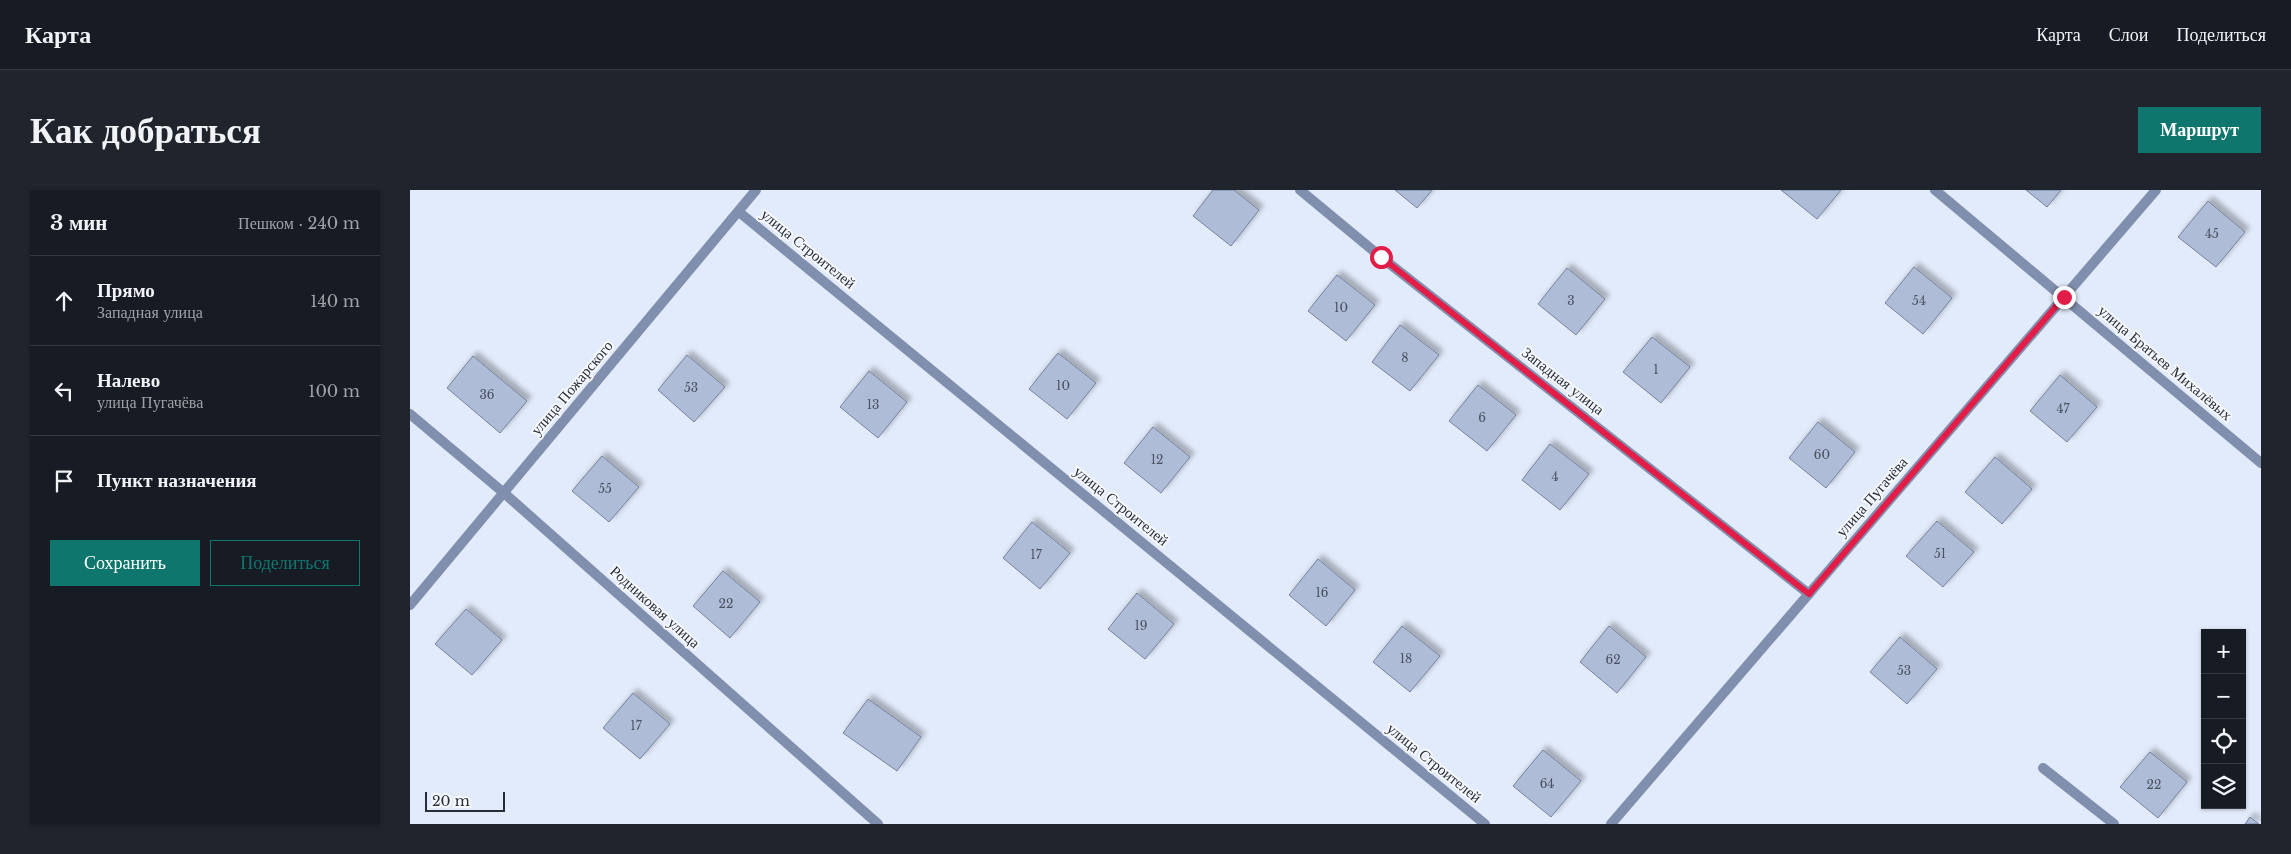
<!DOCTYPE html>
<html lang="ru">
<meta charset="utf-8">
<style>
body{margin:0;font-family:"Libre Baskerville",serif;background:#20242c;color:#f1f3f6}
.controls{position:absolute;right:15px;bottom:15px;display:grid;overflow:hidden;border-radius:0px;box-shadow:0 1px 4px #0004}
.controls button{width:45px;height:45px;display:grid;place-items:center;padding:0;border:0;border-bottom:1px solid #363941;background:#171b24;color:#f1f3f6;font:25px sans-serif}
.scale{position:absolute;left:15px;bottom:12px;width:80px;box-sizing:border-box;padding-left:5px;border:2px solid #282e38;border-top:0;font-size:14px;line-height:18px;white-space:nowrap;color:#282e38;-webkit-text-stroke:4px #f5f8fd;paint-order:stroke}
.stop{position:absolute;width:15px;height:15px;margin:-11px;border:4px solid #e11d48;border-radius:50%;background:#fff}
.stop.end{background:#e11d48;border-color:#fff;box-shadow:0 1px 5px #0008}
.list{margin:0;padding:0;list-style:none}
h2{display:flex;justify-content:space-between;align-items:center;height:65px;margin:0;padding:0 20px;font-size:21px}
h2 small{font-size:16px;font-weight:400;color:#9ea1a6}
.list li{display:grid;grid-template-columns:32px 1fr auto;gap:15px;align-items:center;box-sizing:border-box;height:90px;padding:0 20px;border-top:1px solid #363941}
.list b{display:block;font-size:19px;white-space:nowrap}
.list p{margin:0;font-size:16px;white-space:nowrap;color:#9ea1a6}
.list em{font-size:16px;font-style:normal;color:#9ea1a6}
.actions{display:flex;gap:10px;padding:15px 20px}
.actions a{flex:1;padding:11px 0;border:1px solid #0f766e;border-radius:0px;text-align:center;font-size:18px;color:#0f766e}
.actions .main{background:#0f766e;color:#fff}
.icon{flex:none;width:28px;height:28px;fill:none;stroke:currentColor;stroke-width:2;stroke-linecap:round;stroke-linejoin:round}
.map{position:relative;flex:none;width:1851px;height:634px;overflow:hidden;border-radius:0px}
header{display:flex;align-items:center;gap:30px;box-sizing:border-box;height:70px;padding:0 25px;background:#171b24;border-bottom:1px solid #363941}
header strong{font-size:24px}
nav{display:flex;gap:28px;margin-inline-start:auto;font-size:18px}
.intro{display:flex;align-items:center;justify-content:space-between;box-sizing:border-box;height:120px;padding:0 30px}
h1{margin:0;font-size:35px}
.button{padding:12px 22px;border-radius:0px;background:#0f766e;color:#fff;font-size:18px;font-weight:700}
main{display:flex;gap:30px;padding:0 30px}
aside{flex:1;background:#171b24;border-radius:0px;box-shadow:0 1px 4px #0004}
.map>svg:first-child{display:block}
.building{fill:#afbcd7;stroke:#76829c;filter:url(#shadow)}
.lines{fill:none;stroke-linecap:round;stroke-linejoin:round}
.minor{stroke:#808fae;stroke-width:10}
.route{stroke:#e11d48;stroke-width:6}
.labels{text-anchor:middle;stroke-width:4;stroke-linejoin:round;paint-order:stroke}
.number-label{font-size:12px;fill:#4a5260}
.street-label{font-size:15px;fill:#282e38;stroke:#f5f8fd}
</style>
<header>
<strong>Карта</strong>
<nav><a>Карта</a><a>Слои</a><a>Поделиться</a></nav>
</header>
<div class="intro"><h1>Как добраться</h1><a class="button">Маршрут</a></div>
<main>
<aside>
<h2>3 мин<small>Пешком · 240 m</small></h2>
<ul class="list">
<li><svg class="icon" aria-label="ahead" viewBox="0 0 24 24"><path d="M12 20V5M6 11l6-6 6 6"/></svg><div><b>Прямо</b><p>Западная улица</p></div><em>140 m</em></li>
<li><svg class="icon" aria-label="left" viewBox="0 0 24 24"><path d="M17 20v-9H6M10 6l-5 5 5 5"/></svg><div><b>Налево</b><p>улица Пугачёва</p></div><em>100 m</em></li>
<li><svg class="icon" aria-label="arrive" viewBox="0 0 24 24"><path d="M6 21V4h12l-3 4 3 4H6"/></svg><div><b>Пункт назначения</b></div></li>
</ul>
<div class="actions"><a class="main">Сохранить</a><a>Поделиться</a></div>
</aside>
<div class="map">
<svg width="1851" height="634" viewBox="0 0 1851 634">
<defs>
<filter id="shadow"><feDropShadow dx="4.5" dy="-4.5" stdDeviation="2.5" flood-color="#0004"/></filter>
</defs>
<rect width="100%" height="100%" fill="#e2ebfb"/>
<g class="building">
<path d="M803 0H824L849 20 821 56 783 26Z"/>
<path d="M985 0H1022L1007 18Z"/>
<path d="M1371 0H1431L1407 29Z"/>
<path d="M1616 0H1651L1637 17Z"/>
<path d="M1798 11 1835 42 1806 77 1768 47Z"/>
<path d="M1504 77 1542 108 1513 144 1475 113Z"/>
<path d="M1157 78 1195 109 1166 145 1128 114Z"/>
<path d="M927 85 965 115 936 151 898 121Z"/>
<path d="M990 135 1029 165 1000 201 962 172Z"/>
<path d="M1242 147 1280 177 1251 213 1213 182Z"/>
<path d="M648 163 686 193 657 229 619 199Z"/>
<path d="M277 165 315 197 284 232 248 200Z"/>
<path d="M63 166 117 211 90 243 37 198Z"/>
<path d="M459 181 497 212 468 248 430 217Z"/>
<path d="M1650 185 1687 217 1657 252 1620 221Z"/>
<path d="M1068 195 1106 225 1077 261 1039 231Z"/>
<path d="M1408 232 1445 262 1416 298 1379 268Z"/>
<path d="M743 237 780 267 751 303 714 273Z"/>
<path d="M1140 254 1179 284 1150 320 1112 290Z"/>
<path d="M192 266 229 297 199 332 162 301Z"/>
<path d="M1585 267 1622 299 1592 334 1555 302Z"/>
<path d="M1527 331 1564 362 1533 397 1496 366Z"/>
<path d="M622 332 660 363 630 399 593 368Z"/>
<path d="M908 369 945 400 916 436 879 405Z"/>
<path d="M313 381 350 412 320 448 283 416Z"/>
<path d="M727 403 764 434 735 469 698 439Z"/>
<path d="M56 419 92 450 62 485 25 454Z"/>
<path d="M992 436 1030 466 1000 502 963 472Z"/>
<path d="M1199 436 1236 467 1207 503 1170 472Z"/>
<path d="M1490 447 1527 479 1497 514 1460 482Z"/>
<path d="M223 503 260 534 230 569 193 538Z"/>
<path d="M458 509 511 547 487 581 433 543Z"/>
<path d="M1133 560 1171 591 1141 627 1103 596Z"/>
<path d="M1740 562 1777 592 1748 628 1710 597Z"/>
<path d="M1840 627 1849 634H1835Z"/>
</g>
<g class="lines">
<g class="minor">
<path d="M890 0 971 67 1399 404"/>
<path d="M1525 0 1851 273"/>
<path d="M329 22 1075 634"/>
<path d="M0 224 94 303 468 634"/>
<path d="M0 415 346 0"/>
<path d="M1633 578 1704 634"/>
<path d="M1201 634 1746 0"/>
</g>
</g>
<g class="lines">
<path class="route" d="M971 67 1399 404 1654 107"/>
</g>
<g class="labels">
<g class="number-label">
<text x="1802" y="48">45</text>
<text x="1161" y="115">3</text>
<text x="1509" y="115">54</text>
<text x="931" y="122">10</text>
<text x="995" y="172">8</text>
<text x="1246" y="184">1</text>
<text x="653" y="200">10</text>
<text x="281" y="202">53</text>
<text x="77" y="209">36</text>
<text x="463" y="219">13</text>
<text x="1653" y="223">47</text>
<text x="1072" y="232">6</text>
<text x="1412" y="269">60</text>
<text x="747" y="274">12</text>
<text x="1145" y="291">4</text>
<text x="195" y="303">55</text>
<text x="1530" y="368">51</text>
<text x="626" y="369">17</text>
<text x="912" y="407">16</text>
<text x="316" y="418">22</text>
<text x="731" y="440">19</text>
<text x="996" y="473">18</text>
<text x="1203" y="474">62</text>
<text x="1494" y="485">53</text>
<text x="226" y="540">17</text>
<text x="1137" y="598">64</text>
<text x="1744" y="599">22</text>
</g>
<g class="street-label">
<text transform="translate(398 59) rotate(39)" y="5">улица Строителей</text>
<text transform="translate(1755 173) rotate(40)" y="5">улица Братьев Михалёвых</text>
<text transform="translate(1153 191) rotate(38)" y="5">Западная улица</text>
<text transform="translate(162 198) rotate(-50)" y="5">улица Пожарского</text>
<text transform="translate(1462 307) rotate(-49)" y="5">улица Пугачёва</text>
<text transform="translate(711 316) rotate(39)" y="5">улица Строителей</text>
<text transform="translate(245 417) rotate(42)" y="5">Родниковая улица</text>
<text transform="translate(1024 573) rotate(39)" y="5">улица Строителей</text>
</g>
</g>
</svg>
<div class="controls">
<button>+</button>
<button>−</button>
<button><svg class="icon" aria-label="locate" viewBox="0 0 24 24"><circle cx="12" cy="12" r="6"/><path d="M12 2v4M12 18v4M2 12h4M18 12h4"/></svg></button>
<button><svg class="icon" aria-label="layers" viewBox="0 0 24 24"><path d="M12 4l9 5-9 5-9-5zM3 14l9 5 9-5"/></svg></button>
</div>
<div class="scale">20 m</div>
<div class="stop" style="left:971px;top:67px"></div>
<div class="stop end" style="left:1654px;top:107px"></div>
</div>
</main>
